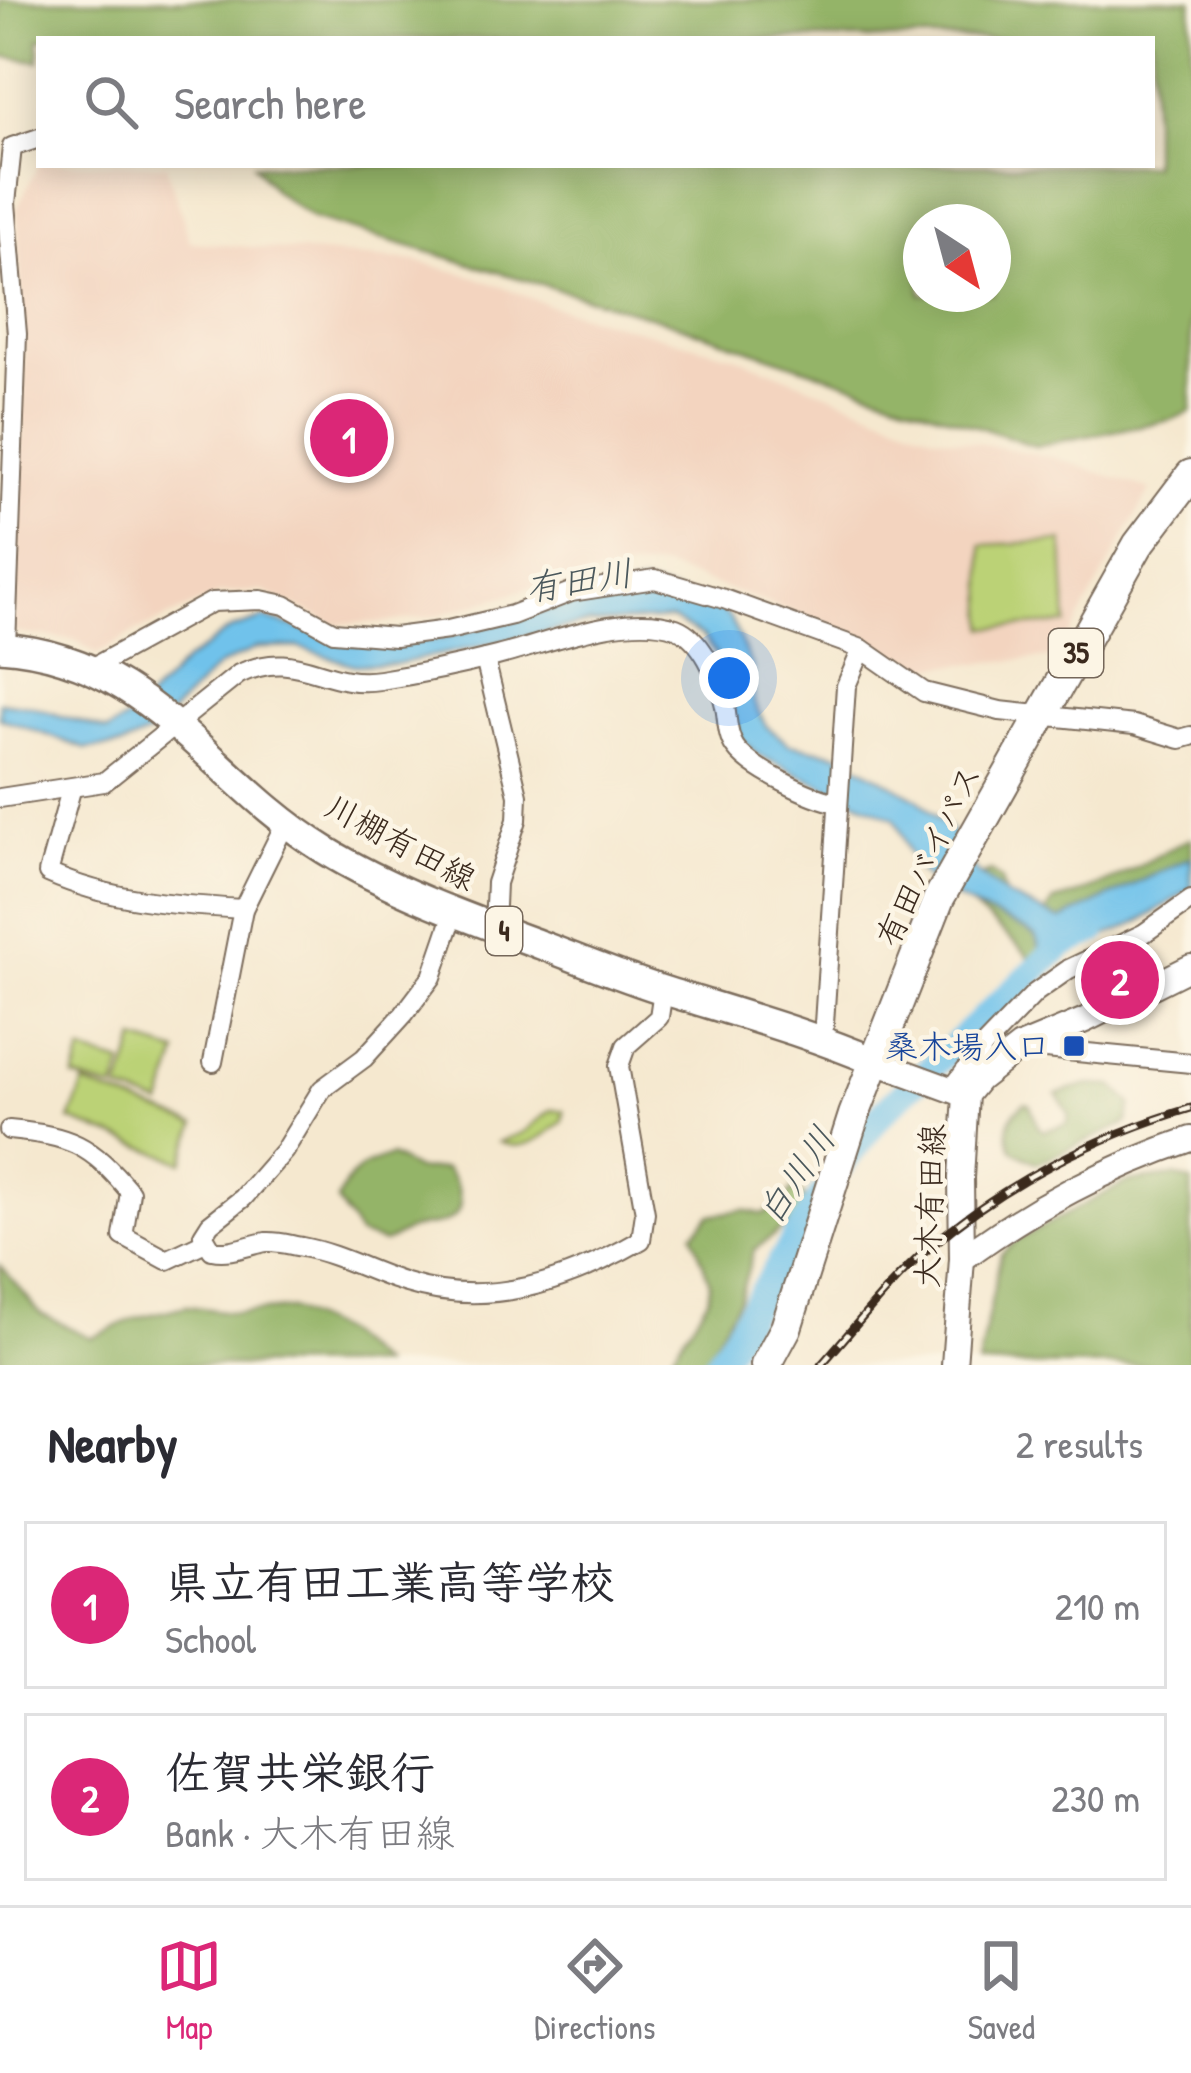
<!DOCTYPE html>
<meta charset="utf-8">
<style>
body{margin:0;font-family:"Patrick Hand","Klee One",sans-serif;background:#f2f2f3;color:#2b2b33}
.compass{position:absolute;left:903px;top:204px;width:108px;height:108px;border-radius:50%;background:#fff;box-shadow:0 6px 30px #0003;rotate:144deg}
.you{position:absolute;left:729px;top:678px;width:42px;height:42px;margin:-30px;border:9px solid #fff;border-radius:50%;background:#1a73e8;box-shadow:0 0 0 18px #1a73e833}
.badge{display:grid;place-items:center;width:78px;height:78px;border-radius:50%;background:#db2777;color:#fff;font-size:39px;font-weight:700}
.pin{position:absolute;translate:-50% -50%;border:6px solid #fff;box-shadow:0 3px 12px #0006}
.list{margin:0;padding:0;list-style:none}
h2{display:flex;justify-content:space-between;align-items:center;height:156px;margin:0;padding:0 48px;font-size:51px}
h2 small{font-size:39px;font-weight:400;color:#7c7c81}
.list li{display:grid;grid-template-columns:78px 1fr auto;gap:36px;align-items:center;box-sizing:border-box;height:168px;margin:0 24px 24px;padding:0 24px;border:3px solid #e1e1e2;border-radius:0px}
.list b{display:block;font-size:45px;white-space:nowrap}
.list p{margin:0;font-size:39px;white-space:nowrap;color:#7c7c81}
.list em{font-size:39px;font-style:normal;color:#7c7c81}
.icon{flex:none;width:66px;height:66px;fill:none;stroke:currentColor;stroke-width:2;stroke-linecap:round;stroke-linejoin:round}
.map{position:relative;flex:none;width:1191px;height:1365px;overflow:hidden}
.search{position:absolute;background:#fff;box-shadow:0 6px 30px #0003;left:36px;right:36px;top:36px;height:132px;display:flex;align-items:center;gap:30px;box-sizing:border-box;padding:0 42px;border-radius:0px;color:#7c7c81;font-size:45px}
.sheet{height:540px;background:#fff}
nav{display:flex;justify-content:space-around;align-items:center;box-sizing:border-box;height:168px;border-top:3px solid #e1e1e2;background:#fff;font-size:33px;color:#7c7c81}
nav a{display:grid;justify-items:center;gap:6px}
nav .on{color:#db2777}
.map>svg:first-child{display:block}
.built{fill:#f3d4bf}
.green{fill:#bbd276;stroke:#7b7e4a;stroke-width:3}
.forest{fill:#94b467;stroke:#686f42;stroke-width:3;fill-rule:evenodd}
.water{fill:#6fc2eb;stroke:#557684;stroke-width:3}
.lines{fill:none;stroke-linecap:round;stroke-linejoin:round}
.river{stroke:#6fc2eb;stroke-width:27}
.minor-casing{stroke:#7c6c5c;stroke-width:22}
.secondary-casing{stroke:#7c6c5c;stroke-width:28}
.primary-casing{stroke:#7c6c5c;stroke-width:32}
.trunk-casing{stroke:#7c6c5c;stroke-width:34}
.minor{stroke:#fff;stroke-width:18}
.secondary{stroke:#fff;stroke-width:24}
.primary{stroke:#fff;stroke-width:27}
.trunk{stroke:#fff;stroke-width:30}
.rail-casing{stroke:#3b2a1e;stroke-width:9}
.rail{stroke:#fcf5e5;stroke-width:4.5;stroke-dasharray:14;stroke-linecap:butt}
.transit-dot{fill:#1a4fb4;stroke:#fcf5e5;stroke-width:4.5}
.labels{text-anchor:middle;stroke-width:9;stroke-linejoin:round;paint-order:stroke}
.shield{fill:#fcf5e5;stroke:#75675a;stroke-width:3}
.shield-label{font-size:30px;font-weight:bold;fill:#3b2a1e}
.street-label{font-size:33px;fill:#3b2a1e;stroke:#fcf5e5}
.transit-label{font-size:33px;fill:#164399;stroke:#fcf5e5;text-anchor:end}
.water-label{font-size:36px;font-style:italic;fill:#4b585c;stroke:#fcf5e5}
</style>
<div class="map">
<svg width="1191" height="1365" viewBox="0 0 1191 1365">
<rect width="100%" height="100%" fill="#fcf5e5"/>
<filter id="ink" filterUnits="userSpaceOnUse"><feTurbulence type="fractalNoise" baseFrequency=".00833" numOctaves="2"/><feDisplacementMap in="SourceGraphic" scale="24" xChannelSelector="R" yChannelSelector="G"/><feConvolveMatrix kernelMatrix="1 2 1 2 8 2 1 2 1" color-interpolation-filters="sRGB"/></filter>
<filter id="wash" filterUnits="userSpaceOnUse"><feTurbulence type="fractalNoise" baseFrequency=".004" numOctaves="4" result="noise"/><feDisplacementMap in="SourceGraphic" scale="48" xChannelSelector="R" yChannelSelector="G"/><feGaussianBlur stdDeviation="2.7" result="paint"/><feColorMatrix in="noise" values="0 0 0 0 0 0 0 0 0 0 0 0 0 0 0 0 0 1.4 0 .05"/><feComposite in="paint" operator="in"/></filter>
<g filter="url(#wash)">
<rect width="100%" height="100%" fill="#f5e8cf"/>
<path class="built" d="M39 163 166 165 190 242 415 261 475 277 554 307 734 356 933 435 1052 457 1150 490 1058 657 924 667 852 632 663 567 630 569 527 589 436 616 388 622 334 624 263 591 221 593 133 633 97 654 75 640 13 632 25 364 17 209Z"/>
<g class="green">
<path d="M1063 541 1067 624 986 628 982 545Z"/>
<path d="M136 1040 178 1053 162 1105 119 1091Z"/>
<path d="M82 1052 123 1064 115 1090 74 1078Z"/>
<path d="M84 1084 196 1125 183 1162 70 1120Z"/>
<path d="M551 1110 564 1111 563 1121C545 1137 522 1153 499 1142L524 1132Z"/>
</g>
<g class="forest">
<path d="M0 0H1191V411L1171 420 1035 446 661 319 312 218 275 191 254 165H1152V39H39V61L0 56ZM921 222H993V294H921Z"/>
<path d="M1191 838V875L1046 926V913L1054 901C1104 890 1145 861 1191 838Z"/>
<path d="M991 872 1001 880 1005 896 1047 938 1039 957 1032 960 1019 946 968 903 981 876Z"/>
<path d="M1089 1085 1113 1086 1132 1104 1127 1123 1037 1163 1013 1150C1004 1131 1008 1115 1025 1103L1030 1104 1038 1127 1044 1131 1067 1124 1069 1114 1057 1094Z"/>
<path d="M391 1156 416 1170 445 1169C457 1181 469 1210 449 1220 438 1227 423 1225 411 1229 402 1233 393 1239 384 1243L359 1235 337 1201C348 1173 363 1164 391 1156Z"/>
<path d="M1174 1176 1191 1182V1365H978L1001 1254 1016 1241 1127 1182Z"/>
<path d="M792 1190 802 1194 805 1203 794 1220 754 1250 739 1299 702 1365H665L708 1299 710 1283 693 1234 710 1215 743 1210 762 1214 781 1206Z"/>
<path d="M0 1265 41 1314 92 1338 135 1318 187 1306 236 1313 290 1309 342 1333 380 1365H0Z"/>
</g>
<path class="water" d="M643 584 713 603 730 618 753 669 754 703 766 726 789 744 838 754 918 799 954 834 976 872 1007 896 1061 920 1191 857V888C1136 927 1109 942 1040 948L1035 936 1026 930C992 914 943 899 918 869 906 854 905 834 894 818L756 754 740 737 720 660 703 637 671 619 584 624 396 664 354 665 298 647 257 648 217 667 153 732 122 746 86 749 0 718V702L30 706 108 731 128 719 185 662 229 630 265 618 353 644 436 639Z"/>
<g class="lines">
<g class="river">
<path d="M842 1164 881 1114 1062 945 1094 931"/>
<path d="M716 1365 822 1196"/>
</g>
</g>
</g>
<g filter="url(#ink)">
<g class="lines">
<defs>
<g id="minor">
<path d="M6 647 17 334 6 203 12 147 39 138"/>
<path d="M485 659 518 795 517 820 496 883 494 928"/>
<path d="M92 668 212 602 261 600 285 605 334 632 395 637 448 630 512 615 571 592 655 579 724 599 862 649 924 692 1000 711 1134 725 1180 739 1191 736"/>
<path d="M71 790 48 873C110 901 176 905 243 909"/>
<path d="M0 798 104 782 239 674C298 646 323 689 380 680 419 674 458 666 497 656 546 644 626 610 676 628 702 638 718 677 724 702 728 717 726 734 735 747 750 769 811 798 838 803"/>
<path d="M454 913 432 977 404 1014 364 1058 322 1089 284 1151 243 1198 210 1224 203 1235 212 1250C230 1254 248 1245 266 1242 278 1241 290 1245 302 1247 339 1254 370 1272 406 1283 489 1309 568 1282 641 1240L645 1213 619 1066 626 1046 659 1017 663 990"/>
<path d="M823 1039 846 686 862 649"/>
<path d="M1025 1047 1191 1063"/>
<path d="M213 1062 243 909 287 820"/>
<path d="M951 1090 984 1046 1035 993 1069 969 1143 934 1191 900"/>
<path d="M9 1130C71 1136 90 1144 130 1192L123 1236 167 1260 205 1242"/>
</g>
<g id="secondary">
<path d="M876 1062 966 1095"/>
<path d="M962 1259C1030 1208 1111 1166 1191 1139"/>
<path d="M954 1365 962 1259 961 1178 966 1095 979 1079 1020 1047 1085 1020 1191 967"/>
</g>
<path id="primary" d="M0 647C152 657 209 779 325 850 392 891 468 918 541 945 583 961 626 979 669 992 739 1014 808 1033 876 1062"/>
<path id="trunk" d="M766 1365 786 1328 854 1115 939 898 1138 545 1191 475"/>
</defs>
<use href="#minor" class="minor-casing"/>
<use href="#secondary" class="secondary-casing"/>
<use href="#primary" class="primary-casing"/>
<use href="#trunk" class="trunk-casing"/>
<use href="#minor" class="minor"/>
<use href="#secondary" class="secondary"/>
<use href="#primary" class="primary"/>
<use href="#trunk" class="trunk"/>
<defs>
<path id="rail" d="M821 1365C856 1326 890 1282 929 1248 1003 1183 1097 1136 1191 1108"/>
</defs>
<use href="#rail" class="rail-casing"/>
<use href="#rail" class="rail"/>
</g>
</g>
<rect class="transit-dot" x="1062" y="1034" width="24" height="24" rx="6"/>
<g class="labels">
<g class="shield">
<rect x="1049" y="629" width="54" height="48" rx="9"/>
<rect x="486" y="907" width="36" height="48" rx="9"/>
</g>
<g class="shield-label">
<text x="1076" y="663">35</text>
<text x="504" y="941">4</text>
</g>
<g class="street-label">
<text transform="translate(401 842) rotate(28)" y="12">川棚有田線</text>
<text transform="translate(928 855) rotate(-64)" y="12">有田バイパス</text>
<text transform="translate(929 1206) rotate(-88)" y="12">大木有田線</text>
</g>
<g class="transit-label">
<text x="1050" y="1058">桑木場入口</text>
</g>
<g class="water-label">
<text transform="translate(579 580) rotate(-9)" y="13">有田川</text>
<text transform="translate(796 1175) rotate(-56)" y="13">白川川</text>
</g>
</g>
</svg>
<svg class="compass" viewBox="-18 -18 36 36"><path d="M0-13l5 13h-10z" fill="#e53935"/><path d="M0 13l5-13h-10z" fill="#7c7c81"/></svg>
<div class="you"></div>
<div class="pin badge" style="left:349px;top:438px">1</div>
<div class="pin badge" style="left:1120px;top:980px">2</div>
<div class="search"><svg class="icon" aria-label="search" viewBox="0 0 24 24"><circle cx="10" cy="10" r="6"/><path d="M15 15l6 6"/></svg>Search here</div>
</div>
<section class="sheet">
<h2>Nearby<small>2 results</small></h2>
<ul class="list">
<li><span class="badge">1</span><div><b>県立有田工業高等学校</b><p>School</p></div><em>210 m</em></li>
<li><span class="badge">2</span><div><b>佐賀共栄銀行</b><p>Bank · 大木有田線</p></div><em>230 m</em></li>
</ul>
</section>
<nav>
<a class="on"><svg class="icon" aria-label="map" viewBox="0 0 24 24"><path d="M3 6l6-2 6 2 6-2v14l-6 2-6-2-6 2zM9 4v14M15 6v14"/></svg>Map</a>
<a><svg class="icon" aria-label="directions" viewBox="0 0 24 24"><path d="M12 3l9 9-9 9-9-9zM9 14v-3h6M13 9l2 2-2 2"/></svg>Directions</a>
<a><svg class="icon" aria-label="saved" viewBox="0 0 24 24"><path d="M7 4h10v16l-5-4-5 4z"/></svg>Saved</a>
</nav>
